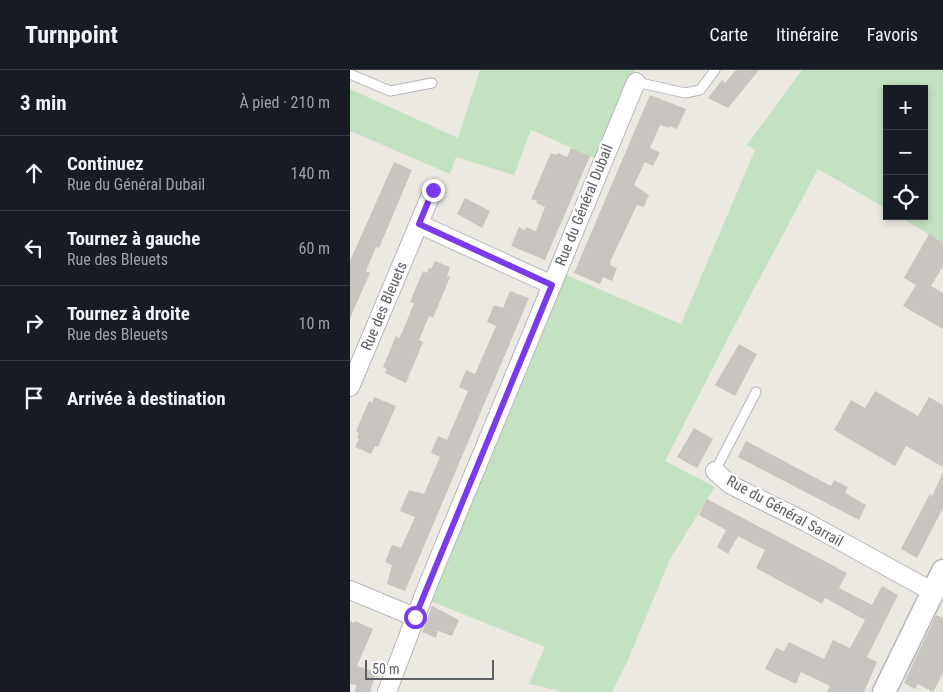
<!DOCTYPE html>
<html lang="fr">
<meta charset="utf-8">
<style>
body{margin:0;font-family:"Roboto Condensed",sans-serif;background:#242831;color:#f1f3f6}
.controls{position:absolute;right:15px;top:15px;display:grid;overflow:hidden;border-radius:0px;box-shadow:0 2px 8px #0003}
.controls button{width:45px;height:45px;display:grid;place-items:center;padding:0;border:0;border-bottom:1px solid #363941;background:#171b24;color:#f1f3f6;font:25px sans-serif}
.scale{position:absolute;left:15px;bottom:12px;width:129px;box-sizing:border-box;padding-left:5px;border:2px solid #5b5e62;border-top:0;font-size:14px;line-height:18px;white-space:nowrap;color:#5b5e62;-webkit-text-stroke:4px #fff;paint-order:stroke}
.stop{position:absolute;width:15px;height:15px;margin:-11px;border:4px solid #7c3aed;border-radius:50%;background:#fff}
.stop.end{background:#7c3aed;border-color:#fff;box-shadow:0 1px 5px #0008}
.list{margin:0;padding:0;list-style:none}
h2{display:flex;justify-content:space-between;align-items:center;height:65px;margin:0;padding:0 20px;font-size:21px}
h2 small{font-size:16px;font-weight:400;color:#9ea1a6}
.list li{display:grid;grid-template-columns:32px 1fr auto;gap:15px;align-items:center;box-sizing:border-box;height:75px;padding:0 20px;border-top:1px solid #363941}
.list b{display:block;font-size:19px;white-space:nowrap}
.list p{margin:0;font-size:16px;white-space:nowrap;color:#9ea1a6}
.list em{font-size:16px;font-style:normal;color:#9ea1a6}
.icon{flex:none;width:28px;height:28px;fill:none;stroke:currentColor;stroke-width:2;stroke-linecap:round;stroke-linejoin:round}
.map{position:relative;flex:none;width:593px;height:622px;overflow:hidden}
header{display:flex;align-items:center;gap:30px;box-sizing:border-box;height:70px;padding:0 25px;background:#171b24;border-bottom:1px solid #363941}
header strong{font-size:24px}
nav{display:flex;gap:28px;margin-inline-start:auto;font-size:18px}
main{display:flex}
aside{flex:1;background:#171b24}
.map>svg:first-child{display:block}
.green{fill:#c3e2c1}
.building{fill:#c8c4c0}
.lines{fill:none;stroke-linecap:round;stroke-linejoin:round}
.service-casing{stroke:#b3b5b9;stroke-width:11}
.minor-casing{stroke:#b3b5b9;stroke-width:20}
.tertiary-casing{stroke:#b3b5b9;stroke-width:25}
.service{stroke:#fff;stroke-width:9}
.minor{stroke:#fff;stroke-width:18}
.tertiary{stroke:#fff;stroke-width:22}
.route{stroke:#7c3aed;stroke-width:6}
.labels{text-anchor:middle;stroke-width:4.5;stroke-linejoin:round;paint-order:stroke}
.street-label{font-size:15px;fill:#5b5e62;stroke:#fff}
</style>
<header>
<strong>Turnpoint</strong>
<nav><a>Carte</a><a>Itinéraire</a><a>Favoris</a></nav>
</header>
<main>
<aside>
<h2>3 min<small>À pied · 210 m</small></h2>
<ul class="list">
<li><svg class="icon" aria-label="ahead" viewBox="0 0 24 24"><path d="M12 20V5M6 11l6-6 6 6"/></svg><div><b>Continuez</b><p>Rue du Général Dubail</p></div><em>140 m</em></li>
<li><svg class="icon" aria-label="left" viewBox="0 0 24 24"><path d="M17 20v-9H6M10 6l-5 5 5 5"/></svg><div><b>Tournez à gauche</b><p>Rue des Bleuets</p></div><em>60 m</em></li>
<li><svg class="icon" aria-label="right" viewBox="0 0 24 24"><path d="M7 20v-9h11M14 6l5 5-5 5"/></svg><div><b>Tournez à droite</b><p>Rue des Bleuets</p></div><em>10 m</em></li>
<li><svg class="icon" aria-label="arrive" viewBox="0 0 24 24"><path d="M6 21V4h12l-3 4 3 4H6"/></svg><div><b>Arrivée à destination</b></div></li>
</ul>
</aside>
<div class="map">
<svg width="593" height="622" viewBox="0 0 593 622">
<rect width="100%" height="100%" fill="#ece9e2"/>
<g class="green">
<path d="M130 0H285L286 12 251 93 240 86 181 60 164 105 106 87 100 104 0 61V19L108 68Z"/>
<path d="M452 0H593V173L548 146H574V19H537V139L468 99 390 245 315 391 365 417 320 489 278 590 262 622H213L179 614 195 577 73 528 207 201 331 254 405 80 397 75Z"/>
</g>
<g class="building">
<path d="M386 0H409L378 38 358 28 372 10 375 13Z"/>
<path d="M300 25 336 39 327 59 320 56 319 58 310 55 300 78 309 82V84L303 96 295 92 284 115 299 125 294 137 287 135 260 192 261 193 260 195 267 198 262 211 253 207 250 214 224 203Z"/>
<path d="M221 78 240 86 195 190 161 176 169 157 175 160 176 157 186 161 195 137 186 133 187 131 181 129 201 83 206 85 208 83 217 87Z"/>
<path d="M44 92 62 100 29 178 26 177 16 201 20 203 0 248V191Z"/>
<path d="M115 128 140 141 132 158 107 144Z"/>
<path d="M579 164 593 173V196L581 216 593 223V259L553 236 566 215 554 208Z"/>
<path d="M85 191 100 197 97 206 100 207 83 248 79 246 69 270 73 272 56 313 35 303 37 299 33 297 46 266 49 268 52 263 64 233 60 232 73 201 77 203 79 198 81 199Z"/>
<path d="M160 221 179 228 55 521 37 514 42 495 35 492 42 475 51 478 65 447 50 441 59 420 74 424 90 387 81 383 88 366 97 370 118 321 109 317 116 300 125 304 146 256 137 252 144 235 153 238Z"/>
<path d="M389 274 407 284 385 326 365 315Z"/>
<path d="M525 321 568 346 579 327 593 335V397L556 376 545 396 484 360 501 330 515 338Z"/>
<path d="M24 327 46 336 28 377 25 376 21 384 5 377 9 369 7 368 9 363 6 361 19 331 22 333Z"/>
<path d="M344 358 363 369 347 398 327 387Z"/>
<path d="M396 371 481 416 484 410 498 417 495 423 516 435 509 450 388 387Z"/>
<path d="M593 402V438L567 488 551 479 580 424 582 426Z"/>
<path d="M357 429 497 503 489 518 522 535 532 516 548 525 517 587 527 592 514 622H477L480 616 451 602 446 614 415 599 426 578 434 581 439 572 474 589 483 570 500 578 515 550 475 528 472 534 406 498 415 480 388 466 378 484 367 477 376 460 349 445Z"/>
<path d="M82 536 109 550 102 566 88 561 86 568 72 562Z"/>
<path d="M586 545 593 548V603L583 622 568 614 565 619 554 613Z"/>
<path d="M0 551 4 553 5 551 23 559 7 596 26 602 20 622H4L7 615 0 614Z"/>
</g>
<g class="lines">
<defs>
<g id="service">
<path d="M0 4 40 21 82 13"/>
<path d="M286 12 335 23 350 20 365 0"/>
<path d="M365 401 406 322"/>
</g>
<g id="minor">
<path d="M69 154 202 215"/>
<path d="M0 317 83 120"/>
<path d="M365 401 381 415 456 452 583 522"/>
<path d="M0 520 65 547"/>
<path d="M37 622 79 512 286 12"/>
</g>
<path id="tertiary" d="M534 622 593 501"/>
</defs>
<use href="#service" class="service-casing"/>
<use href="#minor" class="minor-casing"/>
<use href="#tertiary" class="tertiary-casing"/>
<use href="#service" class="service"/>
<use href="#minor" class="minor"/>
<use href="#tertiary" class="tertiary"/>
</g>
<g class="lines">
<path class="route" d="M65 547 202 215 69 154 83 120"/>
</g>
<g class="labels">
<g class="street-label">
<text transform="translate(234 135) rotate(-68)" y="5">Rue du Général Dubail</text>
<text transform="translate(34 236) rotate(-67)" y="5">Rue des Bleuets</text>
<text transform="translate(435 441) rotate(29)" y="5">Rue du Général Sarrail</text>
</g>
</g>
</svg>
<div class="controls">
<button>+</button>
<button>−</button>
<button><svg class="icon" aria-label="locate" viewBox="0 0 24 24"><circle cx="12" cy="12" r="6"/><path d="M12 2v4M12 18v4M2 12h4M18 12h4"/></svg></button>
</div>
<div class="scale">50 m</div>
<div class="stop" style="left:65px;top:547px"></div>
<div class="stop end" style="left:83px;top:120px"></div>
</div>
</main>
